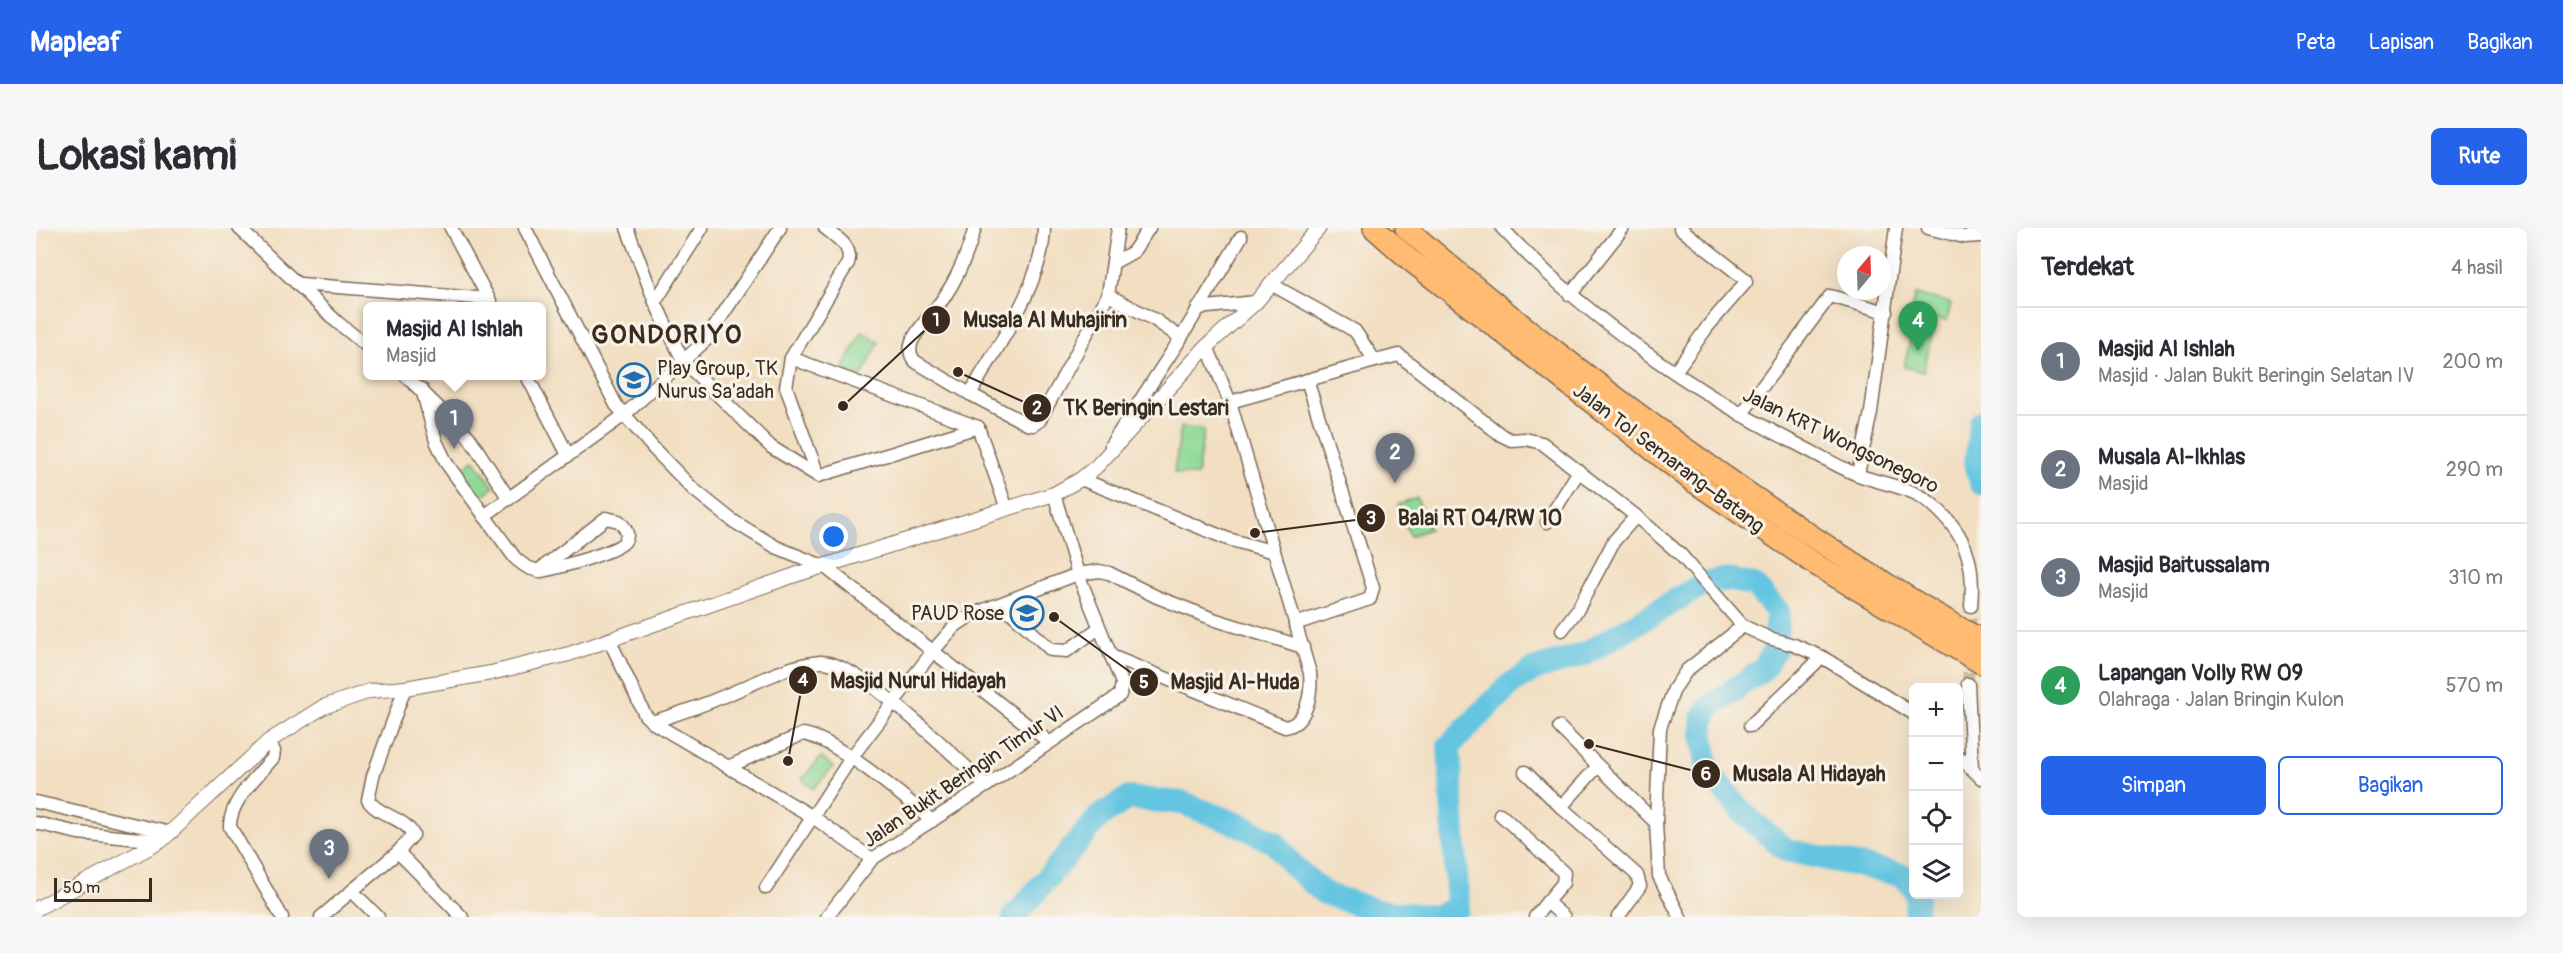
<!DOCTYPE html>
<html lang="id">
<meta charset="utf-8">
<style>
body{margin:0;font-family:Pangolin,sans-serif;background:#f7f7f7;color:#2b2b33}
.controls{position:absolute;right:18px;bottom:18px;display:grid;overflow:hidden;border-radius:9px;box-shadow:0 6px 24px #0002}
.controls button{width:54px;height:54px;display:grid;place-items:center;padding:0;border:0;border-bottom:2px solid #e1e1e2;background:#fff;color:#2b2b33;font:30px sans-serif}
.compass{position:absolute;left:1801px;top:18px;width:54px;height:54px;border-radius:50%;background:#fff;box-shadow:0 6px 24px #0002;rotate:19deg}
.scale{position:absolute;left:18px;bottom:15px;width:98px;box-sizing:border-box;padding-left:6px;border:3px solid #3b2a1e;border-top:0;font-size:16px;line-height:21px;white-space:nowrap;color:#3b2a1e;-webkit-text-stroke:4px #f7f3e8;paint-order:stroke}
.you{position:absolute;left:798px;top:309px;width:21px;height:21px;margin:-15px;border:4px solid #fff;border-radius:50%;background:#1a73e8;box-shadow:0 0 0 9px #1a73e833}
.badge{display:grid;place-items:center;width:39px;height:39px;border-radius:50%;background:#2563eb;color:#fff;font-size:20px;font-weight:700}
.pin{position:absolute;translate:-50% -50px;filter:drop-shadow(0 2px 3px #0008)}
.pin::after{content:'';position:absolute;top:32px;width:21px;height:18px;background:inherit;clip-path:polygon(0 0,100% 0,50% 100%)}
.popup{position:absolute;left:327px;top:74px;width:183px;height:78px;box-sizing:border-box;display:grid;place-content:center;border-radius:9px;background:#fff;filter:drop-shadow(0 2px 4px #0005);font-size:20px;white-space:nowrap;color:#7c7c81}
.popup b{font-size:22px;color:#2b2b33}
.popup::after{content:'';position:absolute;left:50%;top:100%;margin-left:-12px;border:12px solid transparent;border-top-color:#fff}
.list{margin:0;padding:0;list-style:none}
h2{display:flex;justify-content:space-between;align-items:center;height:78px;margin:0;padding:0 24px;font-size:26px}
h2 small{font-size:20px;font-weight:400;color:#7c7c81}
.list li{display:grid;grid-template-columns:39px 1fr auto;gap:18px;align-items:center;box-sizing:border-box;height:108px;padding:0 24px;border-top:2px solid #e1e1e2}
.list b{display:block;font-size:22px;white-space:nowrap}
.list p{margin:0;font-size:20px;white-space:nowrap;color:#7c7c81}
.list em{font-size:20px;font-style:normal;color:#7c7c81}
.actions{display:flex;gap:12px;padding:18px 24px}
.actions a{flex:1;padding:14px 0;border:2px solid #2563eb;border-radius:9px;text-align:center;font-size:21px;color:#2563eb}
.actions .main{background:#2563eb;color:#fff}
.icon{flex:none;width:33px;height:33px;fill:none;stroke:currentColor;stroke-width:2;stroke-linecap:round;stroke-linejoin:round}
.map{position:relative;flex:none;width:1945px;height:689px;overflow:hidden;border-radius:9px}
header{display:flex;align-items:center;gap:36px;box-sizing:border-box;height:84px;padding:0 30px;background:#2563eb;color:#fff}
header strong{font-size:28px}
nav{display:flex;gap:33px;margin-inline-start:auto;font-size:21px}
.intro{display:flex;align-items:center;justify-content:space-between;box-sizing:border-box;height:144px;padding:0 36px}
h1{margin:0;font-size:42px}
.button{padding:15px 27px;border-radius:9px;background:#2563eb;color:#fff;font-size:21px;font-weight:700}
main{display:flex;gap:36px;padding:0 36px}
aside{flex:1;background:#fff;border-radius:9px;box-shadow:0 6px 24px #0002}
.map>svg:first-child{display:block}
.green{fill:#8dd996;stroke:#64825a;stroke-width:1.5}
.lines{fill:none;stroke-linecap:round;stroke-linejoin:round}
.river{stroke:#63c5e1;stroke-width:24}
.minor-tunnel{stroke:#cdbaa0;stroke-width:12;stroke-dasharray:12 6;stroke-linecap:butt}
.minor-casing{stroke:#7b6957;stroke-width:15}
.tertiary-casing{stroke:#7b6957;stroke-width:16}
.motorway-casing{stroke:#7b6957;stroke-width:24}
.minor{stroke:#fff;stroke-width:12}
.tertiary{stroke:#fff;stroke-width:14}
.motorway{stroke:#ffbb71;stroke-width:21}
.labels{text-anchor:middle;stroke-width:6;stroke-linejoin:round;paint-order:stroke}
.poi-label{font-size:20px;fill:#3b2a1e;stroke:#f7f3e8;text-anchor:start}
.street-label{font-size:20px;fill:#3b2a1e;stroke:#f7f3e8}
.district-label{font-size:26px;font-weight:bold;letter-spacing:1.5px;fill:#3b2a1e;stroke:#f7f3e8}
.leader{fill:none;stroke:#3b2a1e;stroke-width:2}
.callout-dot{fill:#3b2a1e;stroke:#f7f3e8;stroke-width:2}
.mark-label{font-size:18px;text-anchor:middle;font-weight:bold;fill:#fff}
.callout-label{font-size:21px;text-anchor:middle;font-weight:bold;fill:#3b2a1e;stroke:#f7f3e8;stroke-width:6;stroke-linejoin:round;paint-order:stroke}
</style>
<header>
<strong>Mapleaf</strong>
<nav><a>Peta</a><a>Lapisan</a><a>Bagikan</a></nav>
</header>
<div class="intro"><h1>Lokasi kami</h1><a class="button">Rute</a></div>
<main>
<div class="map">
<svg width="1945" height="689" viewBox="0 0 1945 689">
<rect width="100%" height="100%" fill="#f7f3e8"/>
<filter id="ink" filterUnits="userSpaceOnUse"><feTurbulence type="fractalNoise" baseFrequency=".0167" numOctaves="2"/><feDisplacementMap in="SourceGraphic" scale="12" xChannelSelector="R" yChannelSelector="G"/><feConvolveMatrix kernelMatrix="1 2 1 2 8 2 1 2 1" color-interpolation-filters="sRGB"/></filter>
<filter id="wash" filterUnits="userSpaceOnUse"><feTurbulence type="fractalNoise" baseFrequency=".008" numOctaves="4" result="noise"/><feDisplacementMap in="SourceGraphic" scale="24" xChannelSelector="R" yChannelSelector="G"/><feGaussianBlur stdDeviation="1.35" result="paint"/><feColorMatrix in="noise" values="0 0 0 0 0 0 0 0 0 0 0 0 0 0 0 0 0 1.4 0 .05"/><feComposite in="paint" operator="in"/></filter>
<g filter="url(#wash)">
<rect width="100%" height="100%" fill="#f2dec1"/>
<g class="green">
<path d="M1879 66 1915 75 1911 93 1874 84Z"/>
<path d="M1876 103 1896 107 1887 144 1868 139Z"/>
<path d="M826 104 843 114 825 150 807 141Z"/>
<path d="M1145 199 1168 202 1161 248 1138 245Z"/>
<path d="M438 232 458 259 440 271 421 244Z"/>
<path d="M1381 270 1393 301 1374 308 1362 277Z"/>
<path d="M785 529 797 539 777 561 766 551Z"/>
</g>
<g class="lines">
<g class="river">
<path d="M1945 194 1940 233 1945 255"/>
<path d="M978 689 1063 589 1092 570 1147 575 1208 599 1239 615 1258 639 1288 665 1341 683 1399 689 1422 679 1413 518 1475 456 1497 442 1549 426 1667 356 1692 351 1719 358 1742 384 1739 421 1727 441 1674 479 1667 490V510L1672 543 1708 586 1750 622 1867 647 1878 660"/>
<path d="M1879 689 1881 672 1880 666"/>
</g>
</g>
</g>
<g filter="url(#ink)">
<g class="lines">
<path class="minor-tunnel" d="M1932 456 1935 378"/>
<defs>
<g id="minor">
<path d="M203 0 301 94 331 118"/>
<path d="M415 0 455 75"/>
<path d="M489 0 580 177 619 222 657 261 697 293 740 319 789 339 1013 514"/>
<path d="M591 0 619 74 647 133 735 219 782 248 942 199"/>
<path d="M939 0C932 24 923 47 909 68 899 83 884 97 876 113 873 121 874 129 880 134L934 166C961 118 1007 56 1008 0"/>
<path d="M1466 0C1545 85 1654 162 1757 214 1779 225 1800 238 1822 247 1846 256 1877 259 1897 277 1931 307 1939 335 1935 378"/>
<path d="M1892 0 1928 9 1945 8"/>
<path d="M1077 35 1097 24 1113 0"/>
<path d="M264 56 453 71"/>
<path d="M1235 56 1319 103 1339 133 1363 127 1465 207 1475 212 1489 211 1506 215 1600 288 1644 326 1707 398 1733 410 1758 417 1786 429 1878 486"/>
<path d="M1072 67 1119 92 1145 110"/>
<path d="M1534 67 1587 0"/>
<path d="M619 74 666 0"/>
<path d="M1162 80 1220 74"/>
<path d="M755 130 942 199"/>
<path d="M1639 144 1672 98 1710 54 1709 51 1644 0"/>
<path d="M370 148 433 209 473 271"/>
<path d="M491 148 532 227"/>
<path d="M386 161 400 213 411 236 479 330C488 338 494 342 506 343 520 340 583 324 589 313 594 306 588 298 583 293L570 290 502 343"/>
<path d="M934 166 991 196 997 197 1003 193 1072 67 1082 0"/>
<path d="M1194 174 1339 133"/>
<path d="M1705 187 1794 68 1850 84"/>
<path d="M942 199 971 281"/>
<path d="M1075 217 1145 110 1205 9"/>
<path d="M1822 246 1835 184 1860 0"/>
<path d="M782 247 750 159 755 130 812 35C817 18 801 10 789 0"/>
<path d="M1045 251 1192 311 1238 324"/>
<path d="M448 288 587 188 670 112 744 0"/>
<path d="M1511 294 1543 243"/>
<path d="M966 376 1015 422 1031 423 1063 400"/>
<path d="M1259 396 1334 371 1337 360 1271 152"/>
<path d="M1526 402 1542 381 1578 313 1600 288"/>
<path d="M573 411 609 487 616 494 777 589 836 631"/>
<path d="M1075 428 1249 499C1271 496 1276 465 1274 445L1194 174 1171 118"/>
<path d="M1932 456 1936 541 1945 550"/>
<path d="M616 494C642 486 668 477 693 466 722 454 752 437 784 434 820 431 922 531 950 558"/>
<path d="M1714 498 1786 429"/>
<path d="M1523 499 1620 595"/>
<path d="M233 513 238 523 237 530C221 548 193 574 194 599L246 689"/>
<path d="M1922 528 1936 541"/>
<path d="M694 538 767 506C798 510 870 570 896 593"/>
<path d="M1489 544 1525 579 1562 538"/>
<path d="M0 574 135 605"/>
<path d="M1525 579 1601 647 1604 658 1582 689"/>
<path d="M1464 586 1528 645 1527 655 1511 674 1528 689"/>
<path d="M0 595 42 605 125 613"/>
<path d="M362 624 426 689"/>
<path d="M730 660 815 530 897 423 919 398 937 386 1042 346 1063 343 1073 345 1121 369 1180 392 1267 419"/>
<path d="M316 663 342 689"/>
<path d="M285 689 362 624 377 607C369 589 342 588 332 572L337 548 369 460"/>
<path d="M791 689 836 631 950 558 1084 467 1086 455 1042 346 1018 266"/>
<path d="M1499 689 1511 674"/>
<path d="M1644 689 1623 648 1620 595 1624 500 1638 461 1651 442 1707 398"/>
</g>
<path id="tertiary" d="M0 681 125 613 233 513 287 479 334 463 369 460 455 445 533 426 759 347 1018 266 1045 251 1061 238 1171 118 1220 74 1283 0"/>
<g id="motorway">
<path d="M1338 0 1374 32 1654 251 1782 338 1945 435"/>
<path d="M1370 0C1449 70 1533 135 1618 198 1723 275 1831 348 1945 412"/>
</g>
</defs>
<use href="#minor" class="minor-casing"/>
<use href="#tertiary" class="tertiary-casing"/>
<use href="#motorway" class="motorway-casing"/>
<use href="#minor" class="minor"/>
<use href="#tertiary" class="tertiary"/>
<use href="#motorway" class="motorway"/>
</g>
</g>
<defs>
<symbol id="school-ring" viewBox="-11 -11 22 22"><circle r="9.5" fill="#f7f3e8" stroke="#1f6fb2" stroke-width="1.5"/><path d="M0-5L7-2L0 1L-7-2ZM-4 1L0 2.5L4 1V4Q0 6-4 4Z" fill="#1f6fb2"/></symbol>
</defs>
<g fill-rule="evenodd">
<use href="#school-ring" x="579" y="133" width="38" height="38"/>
<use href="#school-ring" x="972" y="366" width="38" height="38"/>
</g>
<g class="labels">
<g class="poi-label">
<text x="621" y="147">Play Group, TK<tspan x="621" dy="23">Nurus Sa'adah</tspan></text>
<text x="968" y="392" text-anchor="end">PAUD Rose</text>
</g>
<g class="street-label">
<text transform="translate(1805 212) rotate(26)" y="7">Jalan KRT Wongsonegoro</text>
<text transform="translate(1633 230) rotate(37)" y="7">Jalan Tol Semarang–Batang</text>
<text transform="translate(927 548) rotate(-34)" y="7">Jalan Bukit Beringin Timur VI</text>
</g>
<g class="district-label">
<text x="631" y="115">GONDORIYO</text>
</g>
</g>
<path class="leader" d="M807 178L900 92M922 144L1001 180M1219 305L1335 290M752 533L767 452M1018 389L1108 454M1553 516L1670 546"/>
<g class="callout-dot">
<circle cx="807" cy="178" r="6"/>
<circle cx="922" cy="144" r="6"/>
<circle cx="1219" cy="305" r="6"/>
<circle cx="752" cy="533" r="6"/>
<circle cx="1018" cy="389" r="6"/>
<circle cx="1553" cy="516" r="6"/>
<circle cx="900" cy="92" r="15"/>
<circle cx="1001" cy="180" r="15"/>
<circle cx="1335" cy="290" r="15"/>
<circle cx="767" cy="452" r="15"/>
<circle cx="1108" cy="454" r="15"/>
<circle cx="1670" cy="546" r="15"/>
</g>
<g class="mark-label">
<text x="900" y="98">1</text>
<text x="1001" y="186">2</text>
<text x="1335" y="296">3</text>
<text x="767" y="458">4</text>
<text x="1108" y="460">5</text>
<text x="1670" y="552">6</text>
</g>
<g class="callout-label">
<text x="1009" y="99">Musala Al Muhajirin</text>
<text x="1110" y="187">TK Beringin Lestari</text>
<text x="1444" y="297">Balai RT 04/RW 10</text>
<text x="882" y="460">Masjid Nurul Hidayah</text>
<text x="1199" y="461">Masjid Al-Huda</text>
<text x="1773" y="553">Musala Al Hidayah</text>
</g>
</svg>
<div class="controls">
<button>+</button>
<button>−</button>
<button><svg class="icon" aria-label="locate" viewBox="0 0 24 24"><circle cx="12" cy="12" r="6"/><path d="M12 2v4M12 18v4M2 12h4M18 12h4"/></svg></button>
<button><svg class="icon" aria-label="layers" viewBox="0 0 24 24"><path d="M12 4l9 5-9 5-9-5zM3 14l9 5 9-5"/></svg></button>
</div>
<svg class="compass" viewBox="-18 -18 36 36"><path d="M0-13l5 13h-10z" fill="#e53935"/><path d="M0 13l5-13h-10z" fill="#7c7c81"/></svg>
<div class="scale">50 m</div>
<div class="you"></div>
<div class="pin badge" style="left:418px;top:221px;background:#6b7280">1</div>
<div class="popup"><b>Masjid Al Ishlah</b>Masjid</div>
<div class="pin badge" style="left:1359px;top:255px;background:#6b7280">2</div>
<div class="pin badge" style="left:293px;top:651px;background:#6b7280">3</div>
<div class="pin badge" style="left:1882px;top:123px;background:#2e9e5b">4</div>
</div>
<aside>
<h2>Terdekat<small>4 hasil</small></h2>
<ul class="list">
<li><span class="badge" style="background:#6b7280">1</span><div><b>Masjid Al Ishlah</b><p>Masjid · Jalan Bukit Beringin Selatan IV</p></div><em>200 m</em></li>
<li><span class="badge" style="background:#6b7280">2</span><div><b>Musala Al-Ikhlas</b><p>Masjid</p></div><em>290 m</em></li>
<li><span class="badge" style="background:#6b7280">3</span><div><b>Masjid Baitussalam</b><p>Masjid</p></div><em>310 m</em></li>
<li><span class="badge" style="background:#2e9e5b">4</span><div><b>Lapangan Volly RW 09</b><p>Olahraga · Jalan Bringin Kulon</p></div><em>570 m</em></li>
</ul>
<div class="actions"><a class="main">Simpan</a><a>Bagikan</a></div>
</aside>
</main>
